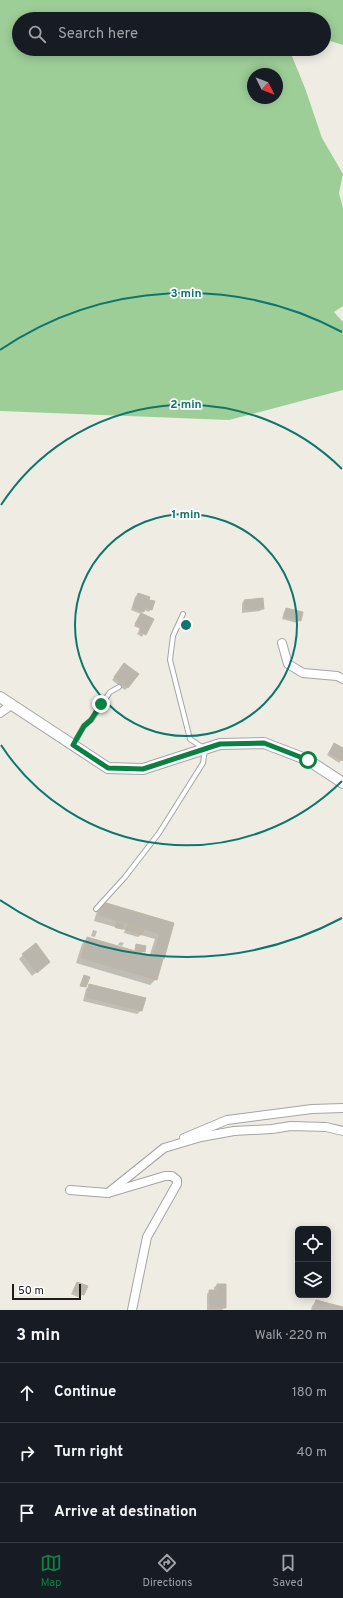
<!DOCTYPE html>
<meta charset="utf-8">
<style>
body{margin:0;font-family:Overpass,sans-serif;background:#242831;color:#f1f3f6}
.controls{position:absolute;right:12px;bottom:12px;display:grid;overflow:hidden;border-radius:6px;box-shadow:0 2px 10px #0003}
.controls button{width:36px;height:36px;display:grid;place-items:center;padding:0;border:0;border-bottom:1px solid #363941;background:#171b24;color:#f1f3f6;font:20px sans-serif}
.compass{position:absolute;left:247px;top:68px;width:36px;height:36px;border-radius:50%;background:#171b24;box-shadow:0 2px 10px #0003;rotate:132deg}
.scale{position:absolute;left:12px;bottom:10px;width:69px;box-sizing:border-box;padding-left:4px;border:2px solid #1e1e1e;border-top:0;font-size:11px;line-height:14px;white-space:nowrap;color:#1e1e1e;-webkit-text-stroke:3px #fff;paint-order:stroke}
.stop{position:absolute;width:12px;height:12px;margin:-9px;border:3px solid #0b8043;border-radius:50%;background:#fff}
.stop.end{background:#0b8043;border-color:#fff;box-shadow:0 1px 4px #0008}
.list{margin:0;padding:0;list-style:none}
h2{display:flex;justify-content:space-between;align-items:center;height:52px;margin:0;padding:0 16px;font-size:17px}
h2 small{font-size:13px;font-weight:400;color:#9ea1a6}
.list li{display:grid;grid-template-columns:26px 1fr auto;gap:12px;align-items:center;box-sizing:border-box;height:60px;padding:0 16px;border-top:1px solid #363941}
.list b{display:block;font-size:15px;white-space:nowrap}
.list em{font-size:13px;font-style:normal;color:#9ea1a6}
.icon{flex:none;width:22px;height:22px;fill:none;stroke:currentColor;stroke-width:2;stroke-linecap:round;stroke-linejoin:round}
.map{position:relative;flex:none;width:343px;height:1310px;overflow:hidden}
.search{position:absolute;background:#171b24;box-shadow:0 2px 10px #0003;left:12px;right:12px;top:12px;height:44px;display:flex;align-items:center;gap:10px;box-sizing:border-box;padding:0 14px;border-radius:22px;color:#9ea1a6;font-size:15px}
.sheet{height:232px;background:#171b24}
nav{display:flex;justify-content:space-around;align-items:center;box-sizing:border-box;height:56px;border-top:1px solid #363941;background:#171b24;font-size:11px;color:#9ea1a6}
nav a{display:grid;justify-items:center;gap:2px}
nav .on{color:#0b8043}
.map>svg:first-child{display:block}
.forest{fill:#9ece98;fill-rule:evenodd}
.shadow{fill:#0003}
.building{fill:#bbb6ad;stroke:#c0b6a6}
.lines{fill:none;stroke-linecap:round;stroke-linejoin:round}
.service-casing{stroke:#a5a5a5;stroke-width:6}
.minor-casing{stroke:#a5a5a5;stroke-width:10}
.tertiary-casing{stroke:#a5a5a5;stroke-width:12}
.service{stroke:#fff;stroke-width:4}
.minor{stroke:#fff;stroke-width:8}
.tertiary{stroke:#fff;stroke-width:10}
.route{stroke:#0b8043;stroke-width:5}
.ring{fill:none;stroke:#0f766e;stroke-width:2}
.centre{fill:#0f766e;stroke:#fff;stroke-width:2}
.ring-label{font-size:12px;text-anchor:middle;font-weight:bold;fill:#0f766e;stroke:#fff;stroke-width:3.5;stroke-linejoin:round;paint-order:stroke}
</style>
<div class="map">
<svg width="343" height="1310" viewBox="0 0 343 1310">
<rect width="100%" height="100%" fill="#efede3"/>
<path class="forest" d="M0 0H343V45L324 39V19H19V49H289L305 88 322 138 343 174 339 193 343 208V306L334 312 343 322V390L229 420 0 411ZM253 74H277V98H253Z"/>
<g class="shadow">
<path d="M138 594 148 600 151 609 149 612 144 610 141 614 152 619 142 637 137 634 140 629 134 626 141 614 131 610 135 597Z"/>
<path d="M244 601 263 608 260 611 242 613V603Z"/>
<path d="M286 609 300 620 297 623 282 619 284 612Z"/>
<path d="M122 667 128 687 125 690 112 680Z"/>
<path d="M332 747 343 750V758L339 763 327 755Z"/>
<path d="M103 903 173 923 156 979 150 985 76 963 82 944 87 938 134 952 137 945 144 952H138V953L149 957 155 939 141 935 138 937 124 933 125 930 115 928V927L94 921 98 908Z"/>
<path d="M93 930 97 931 95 937 91 936Z"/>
<path d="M120 942 124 943 122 946 118 945Z"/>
<path d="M23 955 49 962 32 976 19 959Z"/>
<path d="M90 985 142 1010 137 1014 83 1001 86 989Z"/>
<path d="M77 1283 86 1287 80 1298 71 1294Z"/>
<path d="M217 1285H225V1307L222 1310H207V1294L210 1291H214V1287Z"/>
<path d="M316 1301 343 1308V1310H311L312 1306Z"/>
</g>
<g class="building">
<path d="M138 593 150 597 149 600 155 601 152 610 145 607 144 612 133 608Z"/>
<path d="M263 598 264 609 245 610 244 600Z"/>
<path d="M286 608 303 612 301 621 284 617Z"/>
<path d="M141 613 154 619 146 635 139 631 141 627 135 624Z"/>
<path d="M124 663 139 674 128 688 114 677Z"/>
<path d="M334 743 343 748V761L329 753Z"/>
<path d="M103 902 174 923 164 959 153 955 160 934 99 915Z"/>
<path d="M117 922 124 924 122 929 115 927Z"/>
<path d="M127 925 144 930 142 935 126 930Z"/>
<path d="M87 937 163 959 157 980 81 958Z"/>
<path d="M36 943 50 962 37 973 22 954Z"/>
<path d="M136 944 146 946 145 952 135 950Z"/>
<path d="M84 975 90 977 86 987 80 986Z"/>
<path d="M89 984 146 998 142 1011 86 997Z"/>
<path d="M77 1282 88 1286 84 1295 73 1291Z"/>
<path d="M217 1284H226V1308H210L209 1290H217Z"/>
<path d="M316 1300 343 1307V1310H313Z"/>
</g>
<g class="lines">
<defs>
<g id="service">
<path d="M73 745 84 726 91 720 110 692 119 687"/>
<path d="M96 909 125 877 159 833 203 763 205 749 190 739 170 660 173 636 183 614"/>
</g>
<g id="minor">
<path d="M282 643 288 664 303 673 337 676 343 679"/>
<path d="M0 713 11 705"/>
<path d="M184 1138 227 1120 312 1109 343 1108"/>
<path d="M70 1190 108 1193 165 1176H172L177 1180V1184L147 1237 132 1310"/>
<path d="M108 1193 164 1148 201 1137 234 1131 272 1129 291 1126 326 1127 343 1131"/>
</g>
<path id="tertiary" d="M0 697 108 768 143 769 220 744 264 743 308 760 343 783"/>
</defs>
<use href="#service" class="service-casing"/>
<use href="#minor" class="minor-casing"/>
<use href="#tertiary" class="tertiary-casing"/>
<use href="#service" class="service"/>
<use href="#minor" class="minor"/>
<use href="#tertiary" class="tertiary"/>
</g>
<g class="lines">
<path class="route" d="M101 704 91 720 84 726 73 745 108 768 143 769 220 744 264 743 308 760"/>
</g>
<g class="ring">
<circle cx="186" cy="625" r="111"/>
<path d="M342 781A221 221 0 0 1 1 745M1 505A221 221 0 0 1 342 469"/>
<path d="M342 918A332 332 0 0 1 0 900M0 350A332 332 0 0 1 342 332"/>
</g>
<circle cx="186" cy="625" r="6" class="centre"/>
<g class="ring-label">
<text x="186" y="297">3 min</text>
<text x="186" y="408">2 min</text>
<text x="186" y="518">1 min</text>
</g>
</svg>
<div class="controls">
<button><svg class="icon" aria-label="locate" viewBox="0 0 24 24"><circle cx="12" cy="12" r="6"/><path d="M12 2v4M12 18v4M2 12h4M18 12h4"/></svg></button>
<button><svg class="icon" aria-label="layers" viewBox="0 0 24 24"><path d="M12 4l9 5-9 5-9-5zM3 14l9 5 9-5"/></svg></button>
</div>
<svg class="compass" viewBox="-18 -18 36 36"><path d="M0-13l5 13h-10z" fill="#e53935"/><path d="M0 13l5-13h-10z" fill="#9ea1a6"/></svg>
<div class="scale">50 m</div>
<div class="stop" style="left:308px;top:760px"></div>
<div class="stop end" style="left:101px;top:704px"></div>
<div class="search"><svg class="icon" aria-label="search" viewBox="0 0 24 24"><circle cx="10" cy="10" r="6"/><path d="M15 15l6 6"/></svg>Search here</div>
</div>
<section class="sheet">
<h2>3 min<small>Walk · 220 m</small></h2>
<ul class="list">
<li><svg class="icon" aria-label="ahead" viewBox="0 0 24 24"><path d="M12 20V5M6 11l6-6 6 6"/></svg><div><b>Continue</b></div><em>180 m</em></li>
<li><svg class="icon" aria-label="right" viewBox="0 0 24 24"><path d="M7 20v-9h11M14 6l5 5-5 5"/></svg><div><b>Turn right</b></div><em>40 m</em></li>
<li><svg class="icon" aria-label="arrive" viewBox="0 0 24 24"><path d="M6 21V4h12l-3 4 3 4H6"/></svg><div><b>Arrive at destination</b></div></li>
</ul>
</section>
<nav>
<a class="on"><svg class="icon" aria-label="map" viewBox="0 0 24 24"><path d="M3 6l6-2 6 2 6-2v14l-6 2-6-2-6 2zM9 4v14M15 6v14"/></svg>Map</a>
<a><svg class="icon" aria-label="directions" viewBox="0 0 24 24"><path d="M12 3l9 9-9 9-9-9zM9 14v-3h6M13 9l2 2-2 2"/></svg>Directions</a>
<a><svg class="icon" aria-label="saved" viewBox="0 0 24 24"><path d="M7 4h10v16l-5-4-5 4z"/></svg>Saved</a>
</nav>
